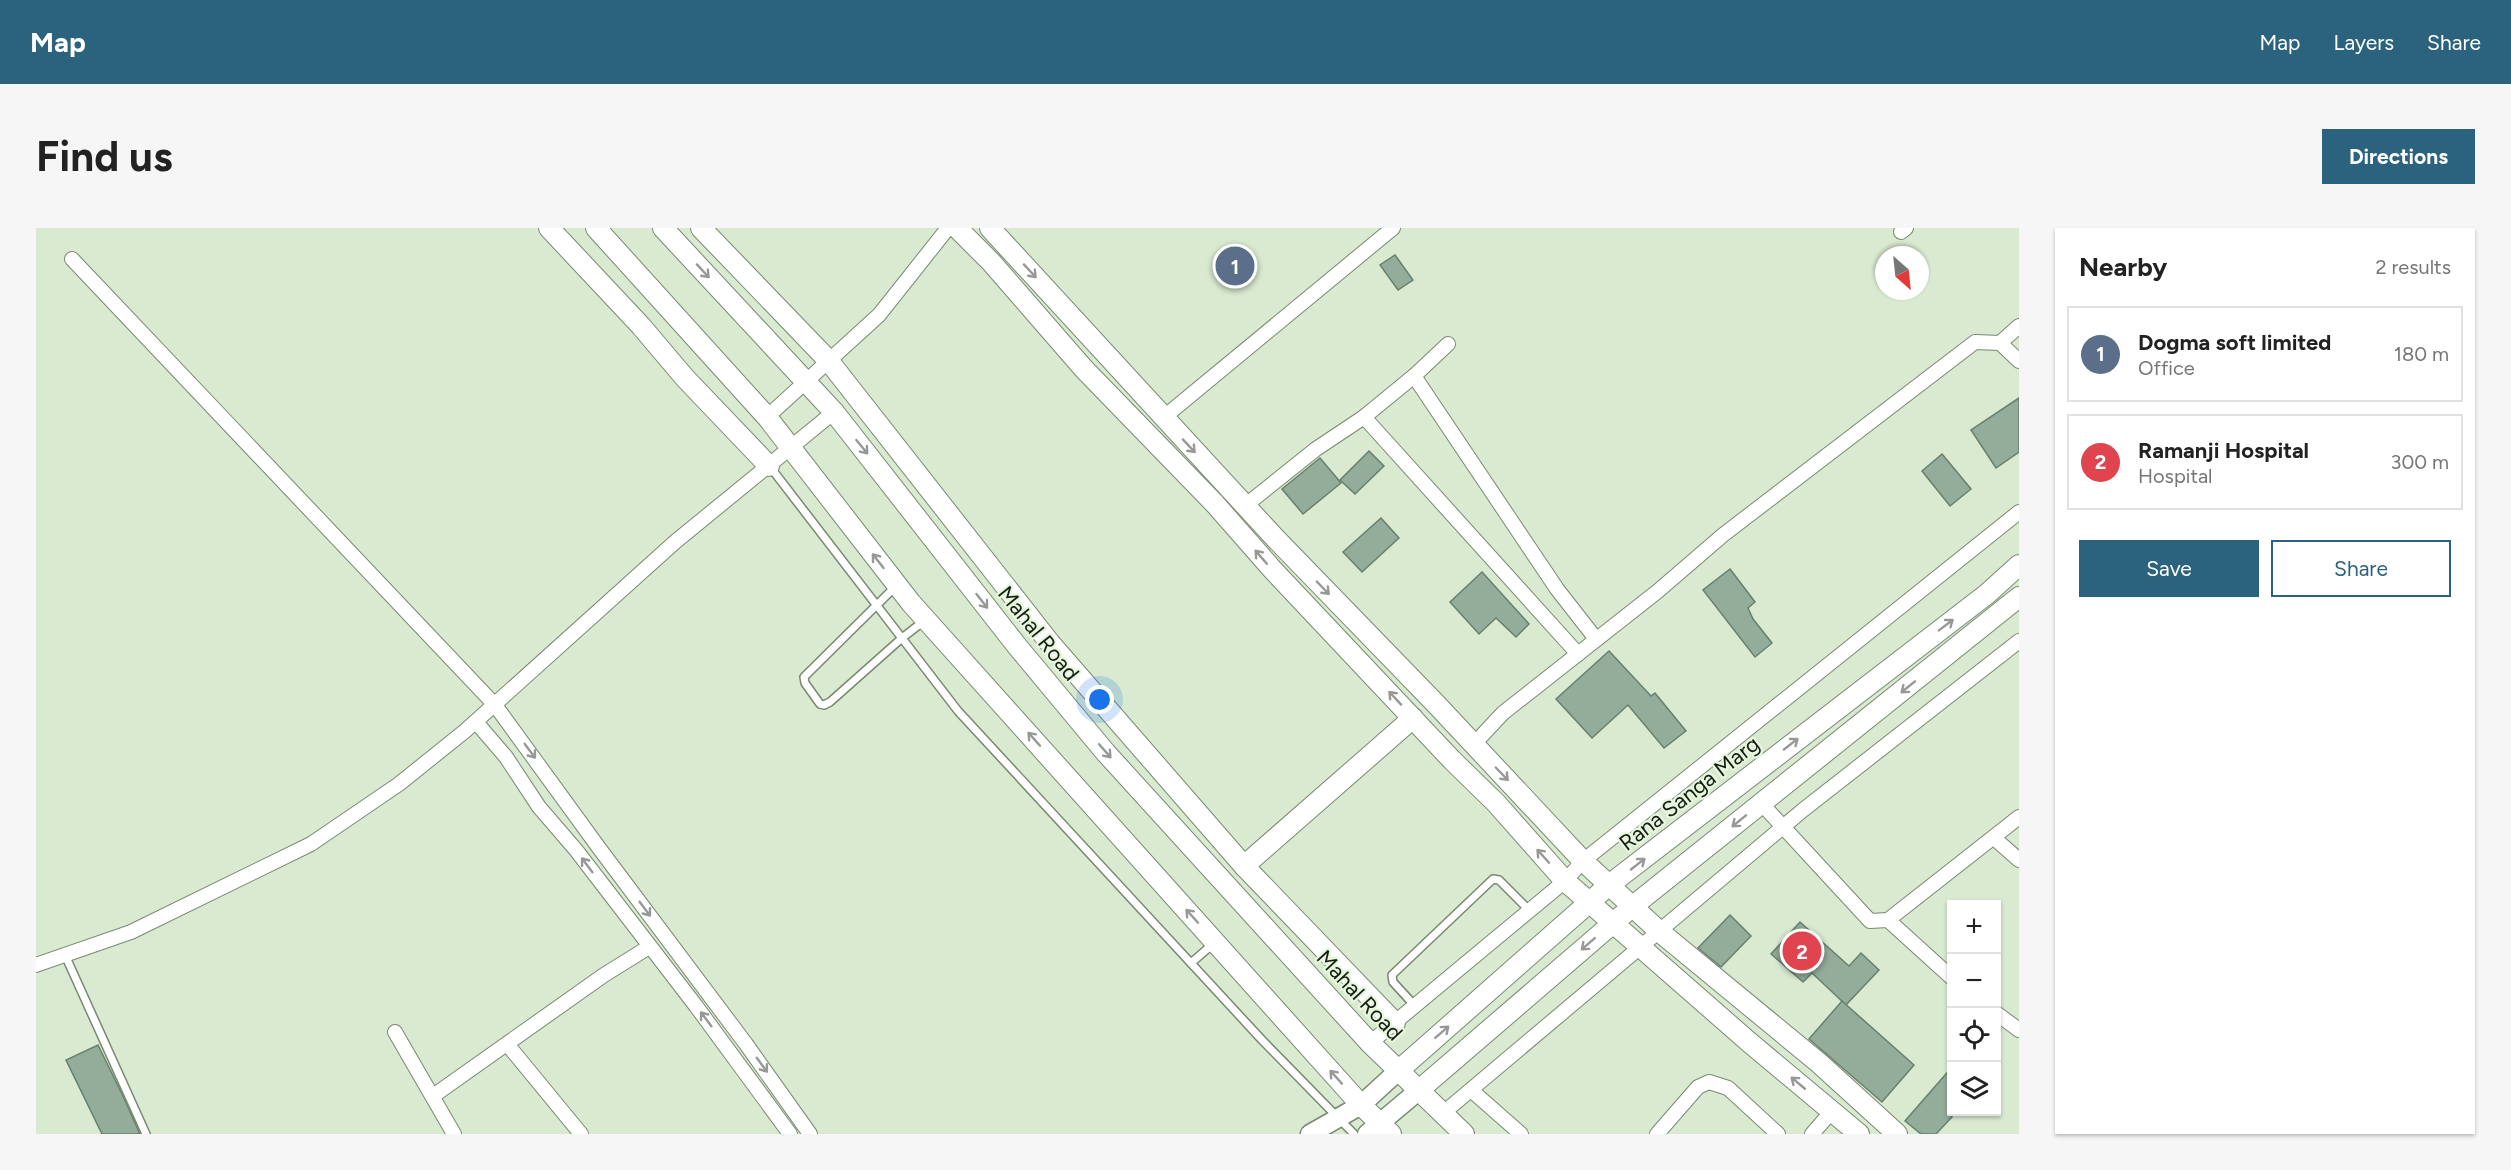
<!DOCTYPE html>
<meta charset="utf-8">
<style>
body{margin:0;font-family:Figtree,sans-serif;background:#f6f6f6;color:#222}
.controls{position:absolute;right:18px;bottom:18px;display:grid;overflow:hidden;border-radius:0px;box-shadow:0 2px 4px #0004}
.controls button{width:54px;height:54px;display:grid;place-items:center;padding:0;border:0;border-bottom:2px solid #e0e0e0;background:#fff;color:#222;font:30px sans-serif}
.compass{position:absolute;left:1839px;top:18px;width:54px;height:54px;border-radius:50%;background:#fff;box-shadow:0 2px 4px #0004;rotate:153deg}
.you{position:absolute;left:1064px;top:472px;width:21px;height:21px;margin:-15px;border:4px solid #fff;border-radius:50%;background:#1a73e8;box-shadow:0 0 0 9px #1a73e833}
.badge{display:grid;place-items:center;width:39px;height:39px;border-radius:50%;background:#2b637e;color:#fff;font-size:20px;font-weight:700}
.pin{position:absolute;translate:-50% -50%;border:3px solid #fff;box-shadow:0 2px 6px #0006}
.list{margin:0;padding:0;list-style:none}
h2{display:flex;justify-content:space-between;align-items:center;height:78px;margin:0;padding:0 24px;font-size:26px}
h2 small{font-size:20px;font-weight:400;color:#767676}
.list li{display:grid;grid-template-columns:39px 1fr auto;gap:18px;align-items:center;box-sizing:border-box;height:96px;margin:0 12px 12px;padding:0 12px;border:2px solid #e0e0e0;border-radius:0px}
.list b{display:block;font-size:22px;white-space:nowrap}
.list p{margin:0;font-size:20px;white-space:nowrap;color:#767676}
.list em{font-size:20px;font-style:normal;color:#767676}
.actions{display:flex;gap:12px;padding:18px 24px}
.actions a{flex:1;padding:14px 0;border:2px solid #2b637e;border-radius:0px;text-align:center;font-size:21px;color:#2b637e}
.actions .main{background:#2b637e;color:#fff}
.icon{flex:none;width:33px;height:33px;fill:none;stroke:currentColor;stroke-width:2;stroke-linecap:round;stroke-linejoin:round}
.map{position:relative;flex:none;width:1983px;height:906px;overflow:hidden;border-radius:0px}
header{display:flex;align-items:center;gap:36px;box-sizing:border-box;height:84px;padding:0 30px;background:#2b637e;color:#fff}
header strong{font-size:28px}
nav{display:flex;gap:33px;margin-inline-start:auto;font-size:21px}
.intro{display:flex;align-items:center;justify-content:space-between;box-sizing:border-box;height:144px;padding:0 36px}
h1{margin:0;font-size:42px}
.button{padding:15px 27px;border-radius:0px;background:#2b637e;color:#fff;font-size:21px;font-weight:700}
main{display:flex;gap:36px;padding:0 36px}
aside{flex:1;background:#fff;border-radius:0px;box-shadow:0 2px 4px #0004}
.map>svg:first-child{display:block}
.building{fill:#93ad9a;stroke:#67806f;stroke-width:1.5}
.lines{fill:none;stroke-linecap:round;stroke-linejoin:round}
.service-casing{stroke:#798971;stroke-width:10}
.minor-casing{stroke:#798971;stroke-width:16}
.tertiary-casing{stroke:#798971;stroke-width:21}
.secondary-casing{stroke:#798971;stroke-width:22}
.service{stroke:#fff;stroke-width:7}
.minor{stroke:#fff;stroke-width:14}
.tertiary{stroke:#fff;stroke-width:18}
.secondary{stroke:#fff;stroke-width:20}
.oneway{stroke:#969995}
.labels{text-anchor:middle;stroke-width:4.5;stroke-linejoin:round;paint-order:stroke}
.street-label{font-size:22px;fill:#161c13;stroke:#e6f7dd}
</style>
<header>
<strong>Map</strong>
<nav><a>Map</a><a>Layers</a><a>Share</a></nav>
</header>
<div class="intro"><h1>Find us</h1><a class="button">Directions</a></div>
<main>
<div class="map">
<svg width="1983" height="906" viewBox="0 0 1983 906">
<rect width="100%" height="100%" fill="#d9ead0"/>
<g class="building">
<path d="M1359 27 1377 52 1362 62 1344 37Z"/>
<path d="M1983 170V224L1960 240 1935 202Z"/>
<path d="M1333 223 1348 238 1319 266 1304 252Z"/>
<path d="M1906 226 1935 261 1914 278 1886 243Z"/>
<path d="M1284 230 1305 255 1267 286 1246 261Z"/>
<path d="M1345 290 1363 310 1326 344 1307 324Z"/>
<path d="M1694 341 1719 374 1712 380 1717 391 1736 415 1719 429 1667 362Z"/>
<path d="M1446 344 1493 396 1480 409 1460 390 1443 406 1414 374Z"/>
<path d="M1573 423 1615 468 1619 465 1650 503 1628 520 1592 477 1556 510 1520 471Z"/>
<path d="M1694 687 1715 708 1685 739 1662 720Z"/>
<path d="M1764 694 1813 738 1825 725 1843 742 1810 777 1776 745 1767 754 1735 726Z"/>
<path d="M1806 773 1878 837 1846 874 1773 811Z"/>
<path d="M62 817 87 868 104 906H66L30 832Z"/>
<path d="M1916 839V889L1900 906H1885L1869 893Z"/>
</g>
<g class="lines">
<defs>
<g id="service">
<path d="M735 240 922 483 1226 812 1318 906"/>
<path d="M859 359 768 449 769 455 784 476 788 477 794 474 866 410 888 393"/>
<path d="M29 727 110 906"/>
<path d="M1155 735 1177 716"/>
<path d="M1379 778 1357 754 1356 747 1457 651 1463 652 1494 683"/>
</g>
<g id="minor">
<path d="M1865 4 1870 0"/>
<path d="M36 31 459 477 563 620 710 816 774 906"/>
<path d="M1964 115 1983 98"/>
<path d="M1378 148 1412 116"/>
<path d="M731 189 843 87 912 0"/>
<path d="M1328 189 1378 148 1521 361 1560 411"/>
<path d="M1127 190 1357 0"/>
<path d="M1210 277 1280 221 1328 189 1542 426"/>
<path d="M440 494 470 529 503 579 540 622 660 778 754 906"/>
<path d="M1438 516 1467 485 1622 363 1687 307 1939 114 1964 115 1983 133"/>
<path d="M1725 575 1834 693 1852 692 1916 750"/>
<path d="M1958 610 1983 632"/>
<path d="M1852 692 1983 589"/>
<path d="M0 737 95 704 275 616 363 556 429 503 639 314 798 184"/>
<path d="M1960 785 1983 802"/>
<path d="M359 804 418 906"/>
<path d="M1334 815 1529 653 1547 633 1983 284"/>
<path d="M471 816 545 906"/>
<path d="M1435 862 1485 906"/>
<path d="M397 868 568 747 613 719"/>
<path d="M1406 886 1767 582 1983 413"/>
<path d="M1621 906 1662 859 1673 854 1692 860 1742 906"/>
<path d="M1776 906 1796 883"/>
</g>
<g id="tertiary">
<path d="M1274 906 1325 877 1362 843"/>
<path d="M1331 906 1382 863"/>
</g>
<g id="secondary">
<path d="M513 0 605 98 649 150 733 238"/>
<path d="M560 0 731 189 875 375 1325 877 1355 906"/>
<path d="M627 0 798 184 981 418 1070 525 1334 815 1428 906"/>
<path d="M665 0 792 132 1014 415 1208 638 1377 490"/>
<path d="M921 0 955 34 1048 141 1179 276 1236 341 1416 532 1460 575 1529 653 1713 814 1823 906"/>
<path d="M954 0 1240 311 1400 476 1547 633 1624 704 1783 835 1861 906"/>
<path d="M1208 638 1359 795"/>
<path d="M1362 843 1573 657 1951 366 1983 337"/>
<path d="M1382 863 1597 678 1983 369"/>
</g>
</defs>
<use href="#service" class="service-casing"/>
<use href="#minor" class="minor-casing"/>
<use href="#tertiary" class="tertiary-casing"/>
<use href="#secondary" class="secondary-casing"/>
<use href="#service" class="service"/>
<use href="#minor" class="minor"/>
<use href="#tertiary" class="tertiary"/>
<use href="#secondary" class="secondary"/>
</g>
<defs><path id="oneway-shaft" d="M-6 0H5M1.5-3L5.5 0L1.5 3" fill="none" stroke-width="1.6" stroke-linecap="round" stroke-linejoin="round" transform="scale(1.5)"/></defs>
<g class="oneway">
<use href="#oneway-shaft" transform="translate(667 43) rotate(47)"/>
<use href="#oneway-shaft" transform="translate(994 43) rotate(47)"/>
<use href="#oneway-shaft" transform="translate(1153 218) rotate(47)"/>
<use href="#oneway-shaft" transform="translate(826 219) rotate(51)"/>
<use href="#oneway-shaft" transform="translate(1225 329) rotate(-131)"/>
<use href="#oneway-shaft" transform="translate(842 333) rotate(-128)"/>
<use href="#oneway-shaft" transform="translate(1287 360) rotate(46)"/>
<use href="#oneway-shaft" transform="translate(946 373) rotate(52)"/>
<use href="#oneway-shaft" transform="translate(1910 397) rotate(-37)"/>
<use href="#oneway-shaft" transform="translate(1872 459) rotate(141)"/>
<use href="#oneway-shaft" transform="translate(1359 470) rotate(-133)"/>
<use href="#oneway-shaft" transform="translate(998 511) rotate(-132)"/>
<use href="#oneway-shaft" transform="translate(1755 516) rotate(-38)"/>
<use href="#oneway-shaft" transform="translate(494 523) rotate(53)"/>
<use href="#oneway-shaft" transform="translate(1069 523) rotate(49)"/>
<use href="#oneway-shaft" transform="translate(1466 546) rotate(46)"/>
<use href="#oneway-shaft" transform="translate(1703 593) rotate(141)"/>
<use href="#oneway-shaft" transform="translate(1507 628) rotate(-132)"/>
<use href="#oneway-shaft" transform="translate(1602 636) rotate(-38)"/>
<use href="#oneway-shaft" transform="translate(551 637) rotate(-127)"/>
<use href="#oneway-shaft" transform="translate(609 681) rotate(53)"/>
<use href="#oneway-shaft" transform="translate(1156 688) rotate(-132)"/>
<use href="#oneway-shaft" transform="translate(1552 716) rotate(139)"/>
<use href="#oneway-shaft" transform="translate(670 791) rotate(-127)"/>
<use href="#oneway-shaft" transform="translate(1406 804) rotate(-41)"/>
<use href="#oneway-shaft" transform="translate(726 837) rotate(54)"/>
<use href="#oneway-shaft" transform="translate(1300 849) rotate(-132)"/>
<use href="#oneway-shaft" transform="translate(1762 855) rotate(-140)"/>
</g>
<g class="labels">
<g class="street-label">
<text transform="translate(1003 405) rotate(51)" y="8">Mahal Road</text>
<text transform="translate(1653 565) rotate(-38)" y="8">Rana Sanga Marg</text>
<text transform="translate(1324 767) rotate(47)" y="8">Mahal Road</text>
</g>
</g>
</svg>
<div class="controls">
<button>+</button>
<button>−</button>
<button><svg class="icon" aria-label="locate" viewBox="0 0 24 24"><circle cx="12" cy="12" r="6"/><path d="M12 2v4M12 18v4M2 12h4M18 12h4"/></svg></button>
<button><svg class="icon" aria-label="layers" viewBox="0 0 24 24"><path d="M12 4l9 5-9 5-9-5zM3 14l9 5 9-5"/></svg></button>
</div>
<svg class="compass" viewBox="-18 -18 36 36"><path d="M0-13l5 13h-10z" fill="#e53935"/><path d="M0 13l5-13h-10z" fill="#767676"/></svg>
<div class="you"></div>
<div class="pin badge" style="left:1199px;top:38px;background:#5c6f8a">1</div>
<div class="pin badge" style="left:1766px;top:723px;background:#e0444e">2</div>
</div>
<aside>
<h2>Nearby<small>2 results</small></h2>
<ul class="list">
<li><span class="badge" style="background:#5c6f8a">1</span><div><b>Dogma soft limited</b><p>Office</p></div><em>180 m</em></li>
<li><span class="badge" style="background:#e0444e">2</span><div><b>Ramanji Hospital</b><p>Hospital</p></div><em>300 m</em></li>
</ul>
<div class="actions"><a class="main">Save</a><a>Share</a></div>
</aside>
</main>
